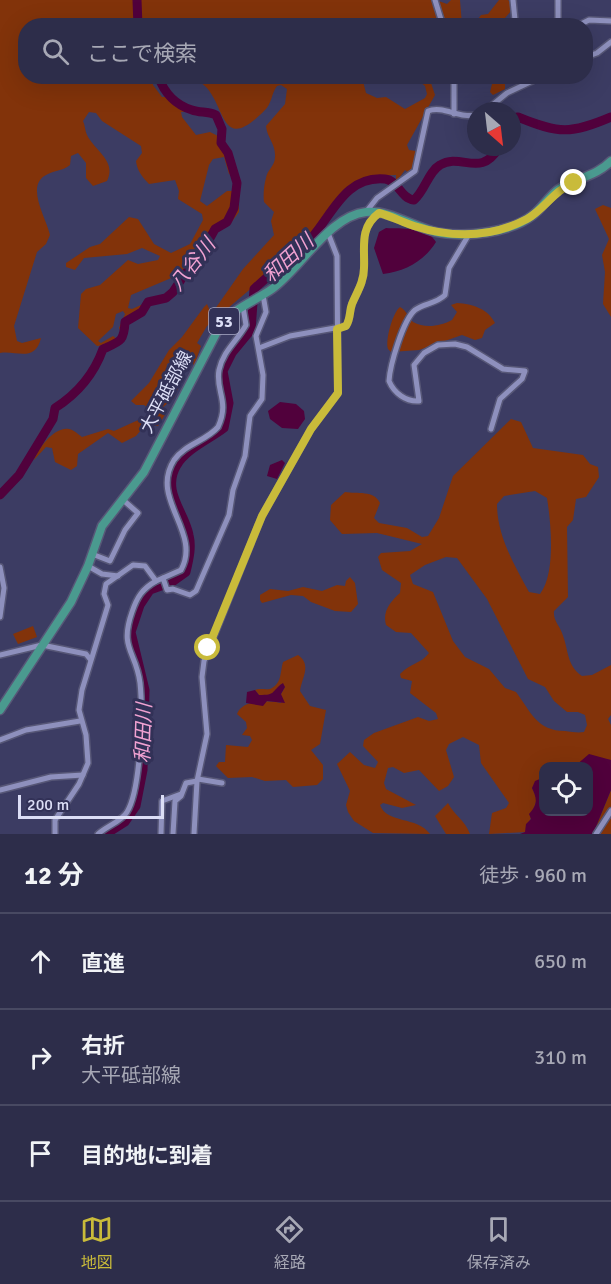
<!DOCTYPE html>
<html lang="ja">
<meta charset="utf-8">
<style>
body{margin:0;font-family:Signika,"Noto Sans JP",sans-serif;background:#353551;color:#f1f3f6}
.controls{position:absolute;right:18px;bottom:18px;display:grid;overflow:hidden;border-radius:12px;box-shadow:0 6px 24px #0002}
.controls button{width:54px;height:54px;display:grid;place-items:center;padding:0;border:0;border-bottom:2px solid #484962;background:#2d2d4a;color:#f1f3f6;font:30px sans-serif}
.compass{position:absolute;left:467px;top:102px;width:54px;height:54px;border-radius:50%;background:#2d2d4a;box-shadow:0 6px 24px #0002;rotate:152deg}
.scale{position:absolute;left:18px;bottom:15px;width:146px;box-sizing:border-box;padding-left:6px;border:3px solid #dcdef6;border-top:0;font-size:16px;line-height:21px;white-space:nowrap;color:#dcdef6;-webkit-text-stroke:4px #323157;paint-order:stroke}
.stop{position:absolute;width:18px;height:18px;margin:-14px;border:4px solid #c9bb3a;border-radius:50%;background:#fff}
.stop.end{background:#c9bb3a;border-color:#fff;box-shadow:0 2px 6px #0008}
.list{margin:0;padding:0;list-style:none}
h2{display:flex;justify-content:space-between;align-items:center;height:78px;margin:0;padding:0 24px;font-size:26px}
h2 small{font-size:20px;font-weight:400;color:#a7a8b5}
.list li{display:grid;grid-template-columns:39px 1fr auto;gap:18px;align-items:center;box-sizing:border-box;height:96px;padding:0 24px;border-top:2px solid #484962}
.list b{display:block;font-size:22px;white-space:nowrap}
.list p{margin:0;font-size:20px;white-space:nowrap;color:#a7a8b5}
.list em{font-size:20px;font-style:normal;color:#a7a8b5}
.icon{flex:none;width:33px;height:33px;fill:none;stroke:currentColor;stroke-width:2;stroke-linecap:round;stroke-linejoin:round}
.map{position:relative;flex:none;width:611px;height:834px;overflow:hidden}
.search{position:absolute;background:#2d2d4a;box-shadow:0 6px 24px #0002;left:18px;right:18px;top:18px;height:66px;display:flex;align-items:center;gap:15px;box-sizing:border-box;padding:0 21px;border-radius:24px;color:#a7a8b5;font-size:22px}
.sheet{height:366px;background:#2d2d4a}
nav{display:flex;justify-content:space-around;align-items:center;box-sizing:border-box;height:84px;border-top:2px solid #484962;background:#2d2d4a;font-size:16px;color:#a7a8b5}
nav a{display:grid;justify-items:center;gap:3px}
nav .on{color:#c9bb3a}
.map>svg:first-child{display:block}
.green{fill:#82330a;fill-rule:evenodd}
.water{fill:#51013c}
.lines{fill:none;stroke-linecap:round;stroke-linejoin:round}
.river{stroke:#51013c;stroke-width:9}
.minor-casing{stroke:#575777;stroke-width:8}
.primary-casing{stroke:#575777;stroke-width:11}
.minor{stroke:#8e90bd;stroke-width:5}
.primary{stroke:#4a9a8f;stroke-width:8}
.route{stroke:#c9bb3a;stroke-width:8}
.labels{text-anchor:middle;stroke-width:6;stroke-linejoin:round;paint-order:stroke}
.shield{fill:#323157;stroke:#a9aac6;stroke-width:1.5}
.shield-label{font-size:16px;font-weight:bold;fill:#dcdef6}
.street-label{font-size:18px;fill:#dcdef6;stroke:#323157}
.water-label{font-size:20px;font-style:italic;fill:#f1a2d2;stroke:#323157}
</style>
<div class="map">
<svg width="611" height="834" viewBox="0 0 611 834">
<rect width="100%" height="100%" fill="#3c3c63"/>
<g class="green">
<path d="M0 0H436L447 4 451 0H460L462 25 26 26V76L153 77V85L162 97H173L199 110 181 112 182 117 196 135 210 132 222 138 238 177 229 174 224 157 213 159 209 165 200 201 207 206 227 191H233L239 200V212L230 224 217 229 198 262 176 276 131 295 128 308 132 309 141 305 143 308 124 321 121 332 119 328 125 314 123 311 116 314 113 327 98 341 101 343 113 336 117 339 110 344 97 346 78 328 81 294 86 289 100 285 128 260 138 264 158 260 160 256 142 248 127 254 84 258 75 270 66 267V263L90 247 100 244 129 217 138 219 154 244 171 253 190 244 203 220 202 214 178 199 179 191 175 180 149 184C142 177 137 170 136 161L142 153 141 146 102 121 96 113 89 112 83 121C85 125 85 131 87 135 95 151 117 161 107 181L93 186 86 178V163L78 153 71 156 70 165C62 171 56 170 48 174 24 184 46 217 50 235L46 244 37 252 14 326 17 341 22 343 41 338C35 363 16 350 0 353Z"/>
<path d="M499 0H508L512 4V10L505 18 506 25H479L476 22 481 15 488 14Z"/>
<path d="M186 77H370L363 81 366 93 377 98 386 97 405 109 425 98 427 94 425 86 414 77H429L435 95 407 145 409 150 416 151 413 170 409 173 405 170 396 182V175L374 176 350 187 338 196 322 222 307 241 207 326 197 343 201 346 194 366 190 355 182 363 184 381 178 364 172 361 167 364 164 385 170 382 173 386 180 384 174 398 163 407 166 413 158 426 146 424 136 436 122 443 108 433 78 454 77 466 71 470 55 462 52 448 46 447 34 460C38 448 55 426 69 429 74 430 78 434 82 437L108 429 114 431 147 416 148 408 144 405H136L131 401 149 383 169 350 182 337 204 307 207 304 210 311 215 309 243 269 274 235 271 221 274 212 264 202C263 195 264 185 266 178 267 170 275 166 275 157 276 144 267 138 266 126L285 104 287 89 281 85 277 86C271 94 272 104 264 111 222 153 226 110 207 88 202 82 193 79 186 77Z"/>
<path d="M482 77H505V89L493 95 490 92 493 80 484 84 480 81Z"/>
<path d="M603 205 611 208V317L603 304 605 272 602 255 609 239 595 209Z"/>
<path d="M457 303C473 304 488 309 495 323L485 330 482 338 475 340 462 335 419 350 391 352 388 349C385 340 393 312 400 307 407 311 408 317 413 322 425 329 441 326 452 320L457 312 451 305Z"/>
<path d="M511 419 521 422 533 448 583 455 590 464 598 467 599 477 586 497 576 499 573 520 567 527 568 597 554 611C553 620 559 625 562 633 569 650 566 665 582 676L592 675 611 665V715L608 719 611 725V760L594 758 575 766H544L542 778 532 788 537 799 526 832 489 834 492 813 506 808 509 803 481 763 479 745 463 737 449 744 446 750 454 777 448 786 439 791 419 770 404 773 393 767 388 768 384 783 386 789 416 805 402 808 383 803 380 805C387 824 417 816 430 834L373 833 354 821 348 812 346 805 350 791 337 764 350 752 364 765 375 768 378 762 363 746 364 740 374 733 418 717 429 721 438 719 436 713 410 693 412 681 401 678 400 674C410 663 421 664 429 653L411 633 396 632 386 625C382 611 391 601 400 593L401 583 382 570 378 557 381 553 410 551 422 544 377 533 342 534 330 520 331 505 345 492C357 494 374 490 380 503L374 518 379 523 407 528 422 537 428 536 439 518 453 476ZM535 491 547 498C551 523 556 573 540 594L529 592C514 564 497 536 497 504L504 496ZM446 557 457 558 487 599 528 679 545 687 554 701 567 712H578L585 715 587 725 584 732C578 733 572 732 565 731 537 731 531 712 516 692L505 688 489 669 465 657 453 641 433 592 413 584 410 575 425 565Z"/>
<path d="M350 577 355 583 358 604 351 612 335 611 311 602 303 596 291 595 262 603 260 600V595L270 589 288 591 303 587 322 591 337 585 345 586 346 581Z"/>
<path d="M33 626 37 637 18 644 13 634Z"/>
<path d="M298 655C312 665 302 677 300 691L310 706 326 710 320 744 311 750 323 765V779L317 785 293 787 286 780 265 781 252 777 228 778 216 766 219 762H225L226 745 248 747 252 740 250 736 242 735 247 728 246 722 237 714C243 699 268 700 281 703V694L285 687 281 684C275 693 271 698 259 695L255 690C260 688 264 690 270 689 282 684 280 672 283 662Z"/>
<path d="M611 790V834H593Z"/>
<path d="M448 803C454 815 465 820 470 834H446L435 816Z"/>
</g>
<g class="water">
<path d="M386 228C401 229 427 226 436 242 424 261 406 271 383 274L374 248 379 232Z"/>
<path d="M280 402 296 404 304 411 305 419 298 429 282 428 270 419 268 411Z"/>
<path d="M282 460 285 463 277 479 267 476 270 465Z"/>
<path d="M283 683 285 687 281 694 285 703 267 701 263 706 246 703 247 692 255 690 259 695C277 695 270 692 283 683Z"/>
<path d="M589 754 611 760V790L593 834H520L525 832 526 824 531 819 529 814C538 804 537 799 532 788L535 781 542 778 543 769 544 812H588V766H575Z"/>
</g>
<g class="lines">
<g class="river">
<path d="M137 0 138 26"/>
<path d="M512 118 518 117C559 134 571 134 611 117"/>
<path d="M0 495 19 475 53 419 55 408C77 394 94 374 103 349 121 341 124 341 125 322L142 312 148 302 166 298 173 292 184 275 196 263 215 229 227 222 234 208 237 183 228 153 221 143 222 129 216 115C208 111 200 113 192 110 175 105 164 92 158 76"/>
<path d="M106 834 125 822 136 806 143 770 145 690 131 632 140 605 150 590 172 582 186 572C189 559 192 547 189 535 185 512 161 491 177 465 186 449 210 439 224 428L229 403 223 371 232 353 251 330 254 289C270 274 287 261 303 247 330 223 341 175 385 179 398 180 400 198 414 200 425 191 428 172 440 165 461 152 481 179 499 147"/>
</g>
<defs>
<g id="minor">
<path d="M435 0 443 26"/>
<path d="M513 0 515 20 520 26"/>
<path d="M551 26 558 19V0"/>
<path d="M577 26 589 20 611 21"/>
<path d="M586 57 597 53 611 42"/>
<path d="M485 111 507 93 543 76"/>
<path d="M454 114V76"/>
<path d="M366 212 377 198 415 171 428 111C443 105 460 119 476 115"/>
<path d="M468 236 449 268 445 295C436 304 424 303 415 310 403 320 390 365 389 381 394 393 406 402 419 401L414 365 424 353 438 345 455 344 467 347 503 369 525 371 522 379 500 399 491 429"/>
<path d="M259 348 290 336 346 326C351 318 349 312 352 304 357 292 364 282 364 268 365 247 359 227 379 213"/>
<path d="M92 554 110 561 125 530 138 513 122 499"/>
<path d="M88 566 102 574 118 576"/>
<path d="M0 567 4 588 0 617"/>
<path d="M163 578 181 570C202 532 149 499 174 460 185 444 206 441 218 427 230 401 215 391 219 370 223 351 237 341 246 325L243 307"/>
<path d="M0 655 42 645 86 654 90 659"/>
<path d="M0 740 26 730 80 721"/>
<path d="M198 779 222 783"/>
<path d="M0 790 51 777 83 775"/>
<path d="M55 834V820L79 784 88 763 86 735 79 710 82 690 108 605 104 594 106 584 133 565 145 566 156 581 163 578 167 590 173 589 190 595 196 591 229 515 233 490 245 456 250 416 262 399 263 375 256 336 266 312 263 295"/>
<path d="M98 834C107 826 122 821 127 812 141 789 143 711 140 683 136 651 119 649 132 612 137 597 142 589 156 581"/>
<path d="M161 834 162 801 181 794"/>
<path d="M173 834 175 801 181 796 186 783 197 781"/>
<path d="M194 834 197 781 207 734 202 677 204 661 262 516 311 429 338 393 337 256 328 233"/>
<path d="M596 834 611 811"/>
</g>
<path id="primary" d="M0 710 71 602 88 566 102 526 144 472 220 326C232 309 255 301 272 289 301 268 329 216 366 212 389 210 414 227 436 232 464 238 510 233 533 215 543 207 549 196 559 189 576 178 597 176 611 161"/>
</defs>
<use href="#minor" class="minor-casing"/>
<use href="#primary" class="primary-casing"/>
<use href="#minor" class="minor"/>
<use href="#primary" class="primary"/>
</g>
<g class="lines">
<path class="route" d="M208 648 262 516 311 429 338 393 337 329 346 326C351 318 349 312 352 304 357 292 364 282 364 268 365 247 359 228 379 213 391 216 402 222 414 226 452 238 491 238 527 219 545 209 554 190 574 183"/>
</g>
<g class="labels">
<rect class="shield" x="209" y="308" width="30" height="26" rx="4.5"/>
<g class="shield-label">
<text x="224" y="327">53</text>
</g>
<g class="street-label">
<text transform="translate(166 392) rotate(-62)" y="6">大平砥部線</text>
</g>
<g class="water-label">
<text transform="translate(288 258) rotate(-42)" y="7">和田川</text>
<text transform="translate(192 264) rotate(-52)" y="7">八谷川</text>
<text transform="translate(143 733) rotate(-88)" y="7">和田川</text>
</g>
</g>
</svg>
<div class="controls">
<button><svg class="icon" aria-label="locate" viewBox="0 0 24 24"><circle cx="12" cy="12" r="6"/><path d="M12 2v4M12 18v4M2 12h4M18 12h4"/></svg></button>
</div>
<svg class="compass" viewBox="-18 -18 36 36"><path d="M0-13l5 13h-10z" fill="#e53935"/><path d="M0 13l5-13h-10z" fill="#a7a8b5"/></svg>
<div class="scale">200 m</div>
<div class="stop" style="left:208px;top:648px"></div>
<div class="stop end" style="left:574px;top:183px"></div>
<div class="search"><svg class="icon" aria-label="search" viewBox="0 0 24 24"><circle cx="10" cy="10" r="6"/><path d="M15 15l6 6"/></svg>ここで検索</div>
</div>
<section class="sheet">
<h2>12 分<small>徒歩 · 960 m</small></h2>
<ul class="list">
<li><svg class="icon" aria-label="ahead" viewBox="0 0 24 24"><path d="M12 20V5M6 11l6-6 6 6"/></svg><div><b>直進</b></div><em>650 m</em></li>
<li><svg class="icon" aria-label="right" viewBox="0 0 24 24"><path d="M7 20v-9h11M14 6l5 5-5 5"/></svg><div><b>右折</b><p>大平砥部線</p></div><em>310 m</em></li>
<li><svg class="icon" aria-label="arrive" viewBox="0 0 24 24"><path d="M6 21V4h12l-3 4 3 4H6"/></svg><div><b>目的地に到着</b></div></li>
</ul>
</section>
<nav>
<a class="on"><svg class="icon" aria-label="map" viewBox="0 0 24 24"><path d="M3 6l6-2 6 2 6-2v14l-6 2-6-2-6 2zM9 4v14M15 6v14"/></svg>地図</a>
<a><svg class="icon" aria-label="directions" viewBox="0 0 24 24"><path d="M12 3l9 9-9 9-9-9zM9 14v-3h6M13 9l2 2-2 2"/></svg>経路</a>
<a><svg class="icon" aria-label="saved" viewBox="0 0 24 24"><path d="M7 4h10v16l-5-4-5 4z"/></svg>保存済み</a>
</nav>
